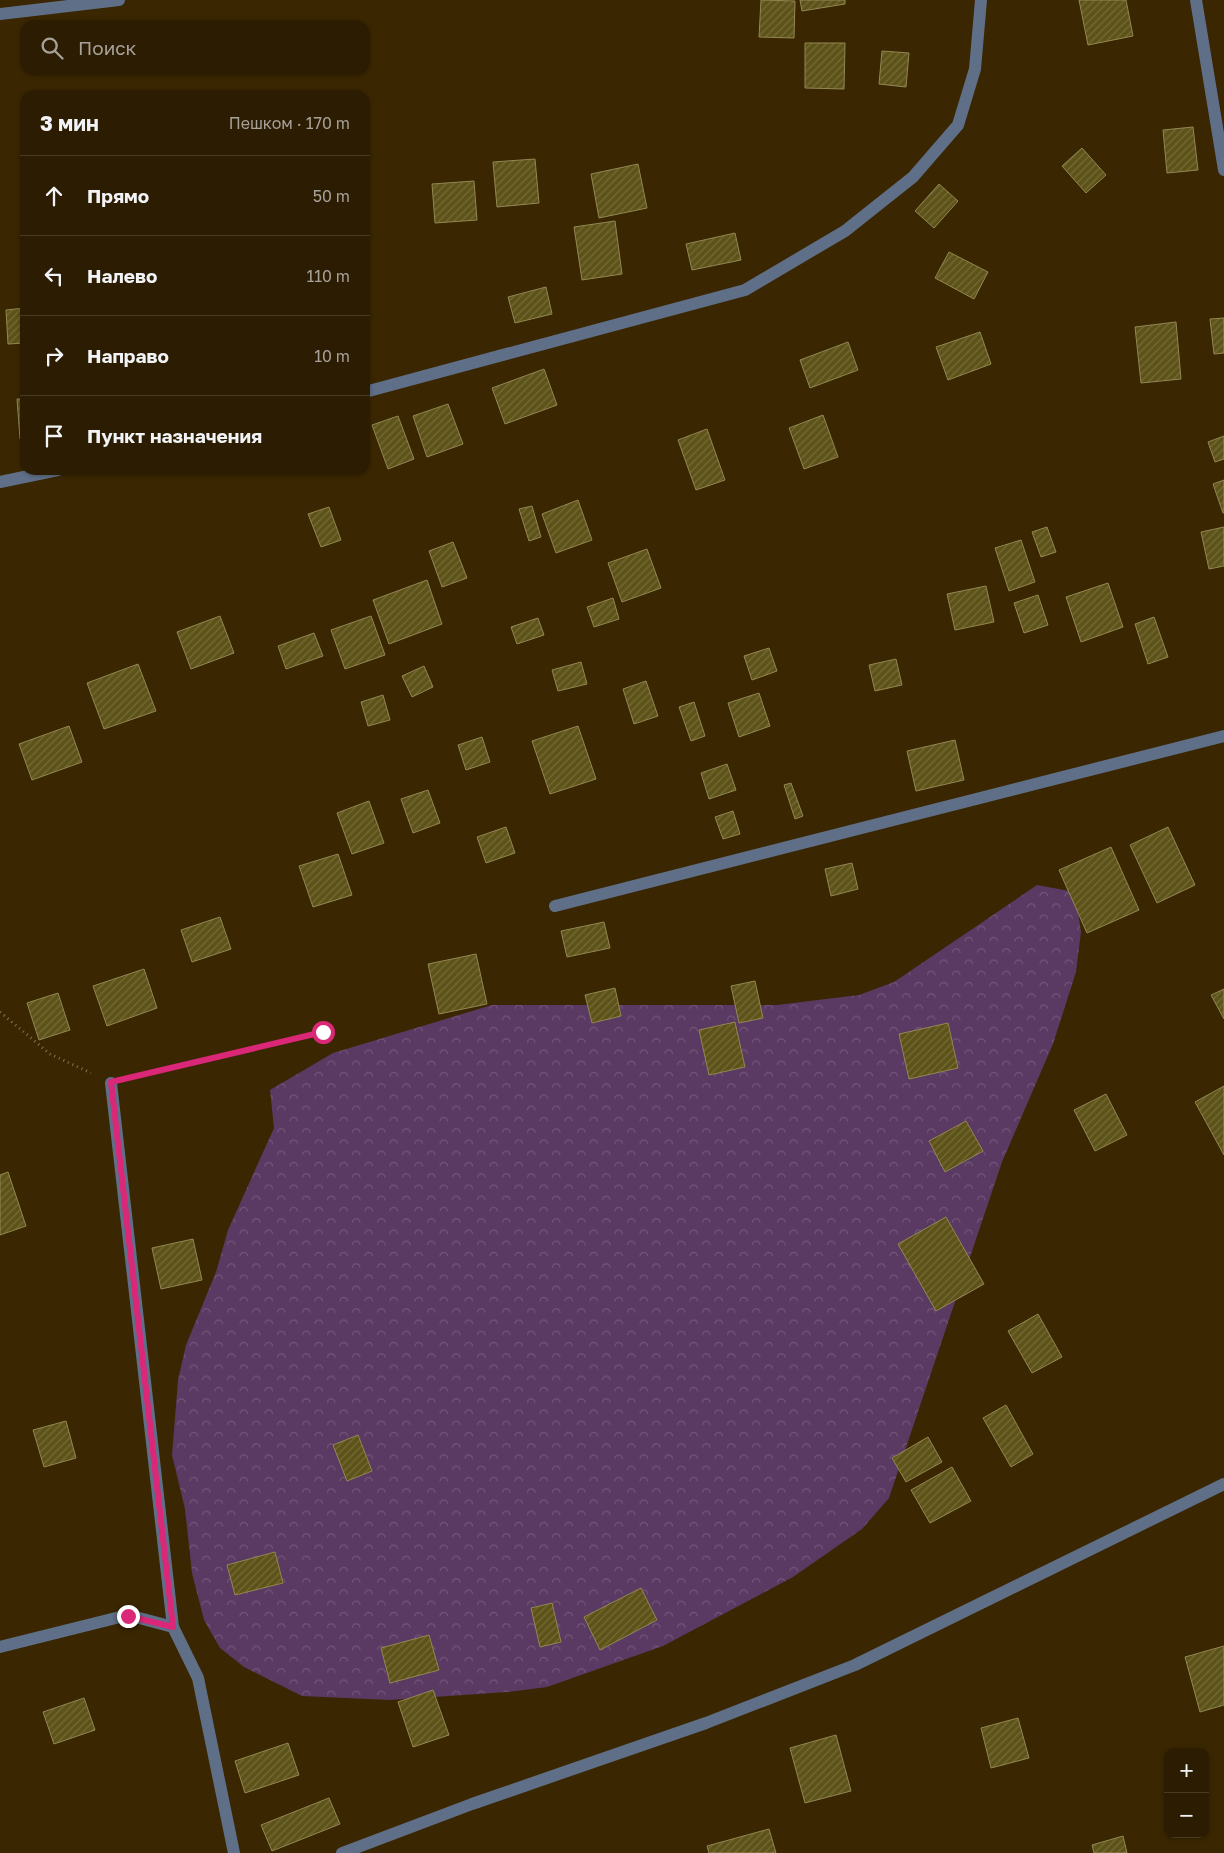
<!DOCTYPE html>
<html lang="ru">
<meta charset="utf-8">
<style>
body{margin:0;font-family:"Golos Text",sans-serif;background:#382910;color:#f1f3f6}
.controls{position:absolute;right:15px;bottom:15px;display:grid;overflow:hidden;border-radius:10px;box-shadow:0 1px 4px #0004}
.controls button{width:45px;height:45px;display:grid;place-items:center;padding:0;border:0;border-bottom:1px solid #483a23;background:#2c1c01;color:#f1f3f6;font:25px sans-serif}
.stop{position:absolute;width:15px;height:15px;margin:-11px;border:4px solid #db2777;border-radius:50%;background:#fff}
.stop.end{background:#db2777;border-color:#fff;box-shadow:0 1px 5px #0008}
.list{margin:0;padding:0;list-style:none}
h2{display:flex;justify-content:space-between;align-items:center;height:65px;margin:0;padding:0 20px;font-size:21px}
h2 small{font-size:16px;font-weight:400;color:#a6a199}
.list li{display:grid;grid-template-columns:32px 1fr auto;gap:15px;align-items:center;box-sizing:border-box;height:80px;padding:0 20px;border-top:1px solid #483a23}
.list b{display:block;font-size:19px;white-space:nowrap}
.list em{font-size:16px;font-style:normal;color:#a6a199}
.icon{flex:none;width:28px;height:28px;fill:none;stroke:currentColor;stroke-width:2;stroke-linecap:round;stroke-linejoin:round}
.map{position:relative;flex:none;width:1224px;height:1853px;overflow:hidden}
.search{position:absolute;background:#2c1c01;box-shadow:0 1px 4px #0004;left:20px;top:20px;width:350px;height:55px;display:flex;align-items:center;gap:12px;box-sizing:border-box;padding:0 18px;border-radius:15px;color:#a6a199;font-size:19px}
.panel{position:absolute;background:#2c1c01;box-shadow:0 1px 4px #0004;left:20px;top:90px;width:350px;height:385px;border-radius:15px}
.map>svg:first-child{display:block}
.forest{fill:url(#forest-crowns)}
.building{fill:url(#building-hatch);stroke:#928852}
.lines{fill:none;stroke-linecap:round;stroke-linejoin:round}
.path{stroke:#827152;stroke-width:3;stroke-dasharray:1 4;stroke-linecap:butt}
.minor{stroke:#5f6f88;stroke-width:12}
.route{stroke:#db2777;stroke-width:6}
</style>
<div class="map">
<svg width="1224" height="1853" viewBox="0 0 1224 1853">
<defs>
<pattern id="forest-crowns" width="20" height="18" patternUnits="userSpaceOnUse" patternTransform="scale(1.25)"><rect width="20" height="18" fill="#5a3963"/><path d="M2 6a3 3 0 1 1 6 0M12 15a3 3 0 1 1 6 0" fill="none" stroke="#735679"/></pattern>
<pattern id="building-hatch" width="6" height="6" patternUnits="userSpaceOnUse" patternTransform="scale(1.25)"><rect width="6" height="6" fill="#5d5218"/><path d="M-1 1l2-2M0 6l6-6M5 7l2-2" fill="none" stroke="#756b39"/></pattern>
</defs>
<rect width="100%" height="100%" fill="#3a2601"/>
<path class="forest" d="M1037 885 1075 892 1081 932 1076 972 1053 1044 1002 1162 889 1498 862 1529 793 1577 663 1646 547 1687 507 1692 390 1700 302 1696 244 1667 220 1648 204 1620 192 1573 185 1509 172 1455 178 1380 186 1345 216 1272 228 1230 274 1128 270 1090 333 1053 492 1005H777L859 995 894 982Z"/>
<g class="building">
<path d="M761 0 795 1 794 38 759 37Z"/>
<path d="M800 0H845V4L802 11Z"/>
<path d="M1079 0H1126L1133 36 1088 45Z"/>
<path d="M805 43H845L844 89 805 88Z"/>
<path d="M882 51 909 53 906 87 879 84Z"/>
<path d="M1193 127 1198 170 1167 173 1163 130Z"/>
<path d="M1082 148 1106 175 1086 193 1062 166Z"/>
<path d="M535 159 539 203 497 207 493 162Z"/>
<path d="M638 164 647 208 599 218 591 174Z"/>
<path d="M474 181 477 220 435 223 432 184Z"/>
<path d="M939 184 958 201 934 228 915 211Z"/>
<path d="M615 221 622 274 582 280 574 227Z"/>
<path d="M735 233 741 260 692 270 686 244Z"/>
<path d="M949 252 988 272 974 299 935 278Z"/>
<path d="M546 287 552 314 515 323 508 297Z"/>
<path d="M25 308V343L8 344 6 310Z"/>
<path d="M1224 318V353L1214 354 1210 319Z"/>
<path d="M1176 322 1181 379 1141 383 1135 327Z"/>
<path d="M980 332 991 364 948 380 936 347Z"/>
<path d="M848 342 858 370 810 388 800 360Z"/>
<path d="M544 369 557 405 505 424 492 388Z"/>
<path d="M17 399H25V439H20Z"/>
<path d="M448 404 463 444 427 457 413 416Z"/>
<path d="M823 415 838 457 804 469 789 428Z"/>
<path d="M398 416 414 459 388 469 372 425Z"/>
<path d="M707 429 725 480 696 490 678 440Z"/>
<path d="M1224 436V459L1215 462 1208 442Z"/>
<path d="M1224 480V513H1223L1213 484Z"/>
<path d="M578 500 592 540 556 553 542 514Z"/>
<path d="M532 506 541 537 529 541 519 509Z"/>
<path d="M329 507 341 540 321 547 308 514Z"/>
<path d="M1047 527 1056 552 1041 557 1032 532Z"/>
<path d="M1224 527V566L1209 569 1201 532Z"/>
<path d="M1021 540 1035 582 1009 591 995 548Z"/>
<path d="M453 542 467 578 442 587 429 551Z"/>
<path d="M647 549 661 588 622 602 608 563Z"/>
<path d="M427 580 442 624 389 644 373 600Z"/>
<path d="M1108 583 1123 627 1081 642 1066 597Z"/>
<path d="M986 586 994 622 955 630 947 594Z"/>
<path d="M1038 595 1048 625 1024 633 1014 603Z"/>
<path d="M613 598 619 619 594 627 587 607Z"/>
<path d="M220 616 234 653 191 669 177 632Z"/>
<path d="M371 616 385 655 345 669 331 630Z"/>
<path d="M1154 617 1168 657 1148 664 1135 624Z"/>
<path d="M538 618 544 635 517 644 511 627Z"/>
<path d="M314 633 323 656 286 669 278 646Z"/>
<path d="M769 648 777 671 752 680 744 656Z"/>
<path d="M896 659 902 685 875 691 869 665Z"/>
<path d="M581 662 587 684 558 691 552 670Z"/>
<path d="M138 664 156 711 104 729 87 683Z"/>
<path d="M424 666 433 687 412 697 402 676Z"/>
<path d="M646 681 658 716 634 724 623 689Z"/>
<path d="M759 693 770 726 739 737 728 703Z"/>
<path d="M383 695 390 720 368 726 361 702Z"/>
<path d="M694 702 705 736 691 741 679 707Z"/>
<path d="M69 726 82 762 32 780 19 744Z"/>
<path d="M578 726 596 779 550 794 532 741Z"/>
<path d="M482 737 490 762 466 770 458 745Z"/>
<path d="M955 740 964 780 916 791 907 751Z"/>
<path d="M727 764 736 790 709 799 701 773Z"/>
<path d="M791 783 803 816 795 819 784 785Z"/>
<path d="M428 790 440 823 413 833 401 799Z"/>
<path d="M369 801 384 843 352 854 337 813Z"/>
<path d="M733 811 740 834 723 839 715 817Z"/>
<path d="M506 827 515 853 486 863 477 837Z"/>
<path d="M1168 827 1195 885 1157 903 1130 845Z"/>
<path d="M1111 847 1139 910 1087 933 1059 870Z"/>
<path d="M338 854 352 895 313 907 299 866Z"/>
<path d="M852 863 858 889 831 896 825 869Z"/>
<path d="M220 917 231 949 192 962 181 930Z"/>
<path d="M604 922 610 948 567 957 561 931Z"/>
<path d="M476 954 487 1004 439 1014 428 964Z"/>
<path d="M144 969 157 1008 107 1026 93 986Z"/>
<path d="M755 981 763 1018 739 1023 731 986Z"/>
<path d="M615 988 621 1016 592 1023 585 995Z"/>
<path d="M1224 989V1019L1211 995Z"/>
<path d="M58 993 70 1030 39 1040 27 1003Z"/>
<path d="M735 1022 745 1067 709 1075 699 1030Z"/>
<path d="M948 1023 958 1068 909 1079 899 1034Z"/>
<path d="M1224 1086V1155L1195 1102Z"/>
<path d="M1106 1094 1127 1135 1095 1151 1074 1110Z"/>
<path d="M966 1121 983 1151 945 1172 929 1141Z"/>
<path d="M8 1172 26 1226 0 1235V1175Z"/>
<path d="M946 1217 984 1284 936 1311 898 1244Z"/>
<path d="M193 1239 202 1280 161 1289 152 1248Z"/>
<path d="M1038 1314 1062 1357 1032 1373 1008 1331Z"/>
<path d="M1006 1405 1033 1454 1011 1467 983 1418Z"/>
<path d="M66 1421 76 1458 44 1467 33 1430Z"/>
<path d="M358 1435 372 1471 347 1481 333 1445Z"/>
<path d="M928 1437 942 1462 906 1482 892 1458Z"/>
<path d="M952 1467 971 1501 930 1523 911 1490Z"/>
<path d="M275 1552 283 1583 235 1595 227 1565Z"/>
<path d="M641 1588 657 1620 600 1650 584 1617Z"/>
<path d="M552 1603 561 1642 540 1647 531 1608Z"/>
<path d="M429 1635 439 1670 390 1683 381 1648Z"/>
<path d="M1224 1646V1705L1200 1712 1185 1657Z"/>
<path d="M433 1690 449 1735 413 1747 398 1702Z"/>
<path d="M84 1698 95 1730 54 1744 43 1712Z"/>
<path d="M1018 1718 1029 1758 991 1768 981 1728Z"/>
<path d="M836 1735 851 1791 805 1803 790 1748Z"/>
<path d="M288 1743 299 1775 245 1793 235 1761Z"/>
<path d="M329 1798 340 1824 272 1851 261 1825Z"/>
<path d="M769 1829 776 1853H709L707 1846Z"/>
<path d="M1123 1836 1127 1853H1094L1092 1845Z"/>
</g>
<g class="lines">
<g class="path">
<path d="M0 1012 50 1054 91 1073"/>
<path d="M132 1078 323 1032"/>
</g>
<g class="minor">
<path d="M1196 0 1224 170"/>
<path d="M0 14 119 0"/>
<path d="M365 392 745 290 845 231 913 177 958 125 975 69 981 0"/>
<path d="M0 482 58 470"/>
<path d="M555 906 1224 736"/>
<path d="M111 1083 173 1627"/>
<path d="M0 1647 128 1615 173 1627 198 1678 234 1853"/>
<path d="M342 1853 472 1804 706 1723 855 1665 1224 1484"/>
</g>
</g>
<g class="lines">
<path class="route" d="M128 1616 173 1627 111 1082 323 1032"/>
</g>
</svg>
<div class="controls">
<button>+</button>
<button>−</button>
</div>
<div class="stop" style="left:323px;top:1032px"></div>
<div class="stop end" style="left:128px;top:1616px"></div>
<div class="search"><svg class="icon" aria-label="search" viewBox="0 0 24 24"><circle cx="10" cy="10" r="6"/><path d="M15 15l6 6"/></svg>Поиск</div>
<section class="panel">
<h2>3 мин<small>Пешком · 170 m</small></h2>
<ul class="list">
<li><svg class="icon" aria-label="ahead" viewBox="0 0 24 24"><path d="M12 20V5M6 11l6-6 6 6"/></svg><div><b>Прямо</b></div><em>50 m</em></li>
<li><svg class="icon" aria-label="left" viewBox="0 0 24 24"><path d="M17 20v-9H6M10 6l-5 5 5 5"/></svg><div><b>Налево</b></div><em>110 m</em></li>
<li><svg class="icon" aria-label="right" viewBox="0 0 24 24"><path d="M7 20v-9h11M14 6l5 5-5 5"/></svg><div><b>Направо</b></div><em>10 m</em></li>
<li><svg class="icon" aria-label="arrive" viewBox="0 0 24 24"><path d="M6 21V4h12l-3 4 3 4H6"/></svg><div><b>Пункт назначения</b></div></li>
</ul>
</section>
</div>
